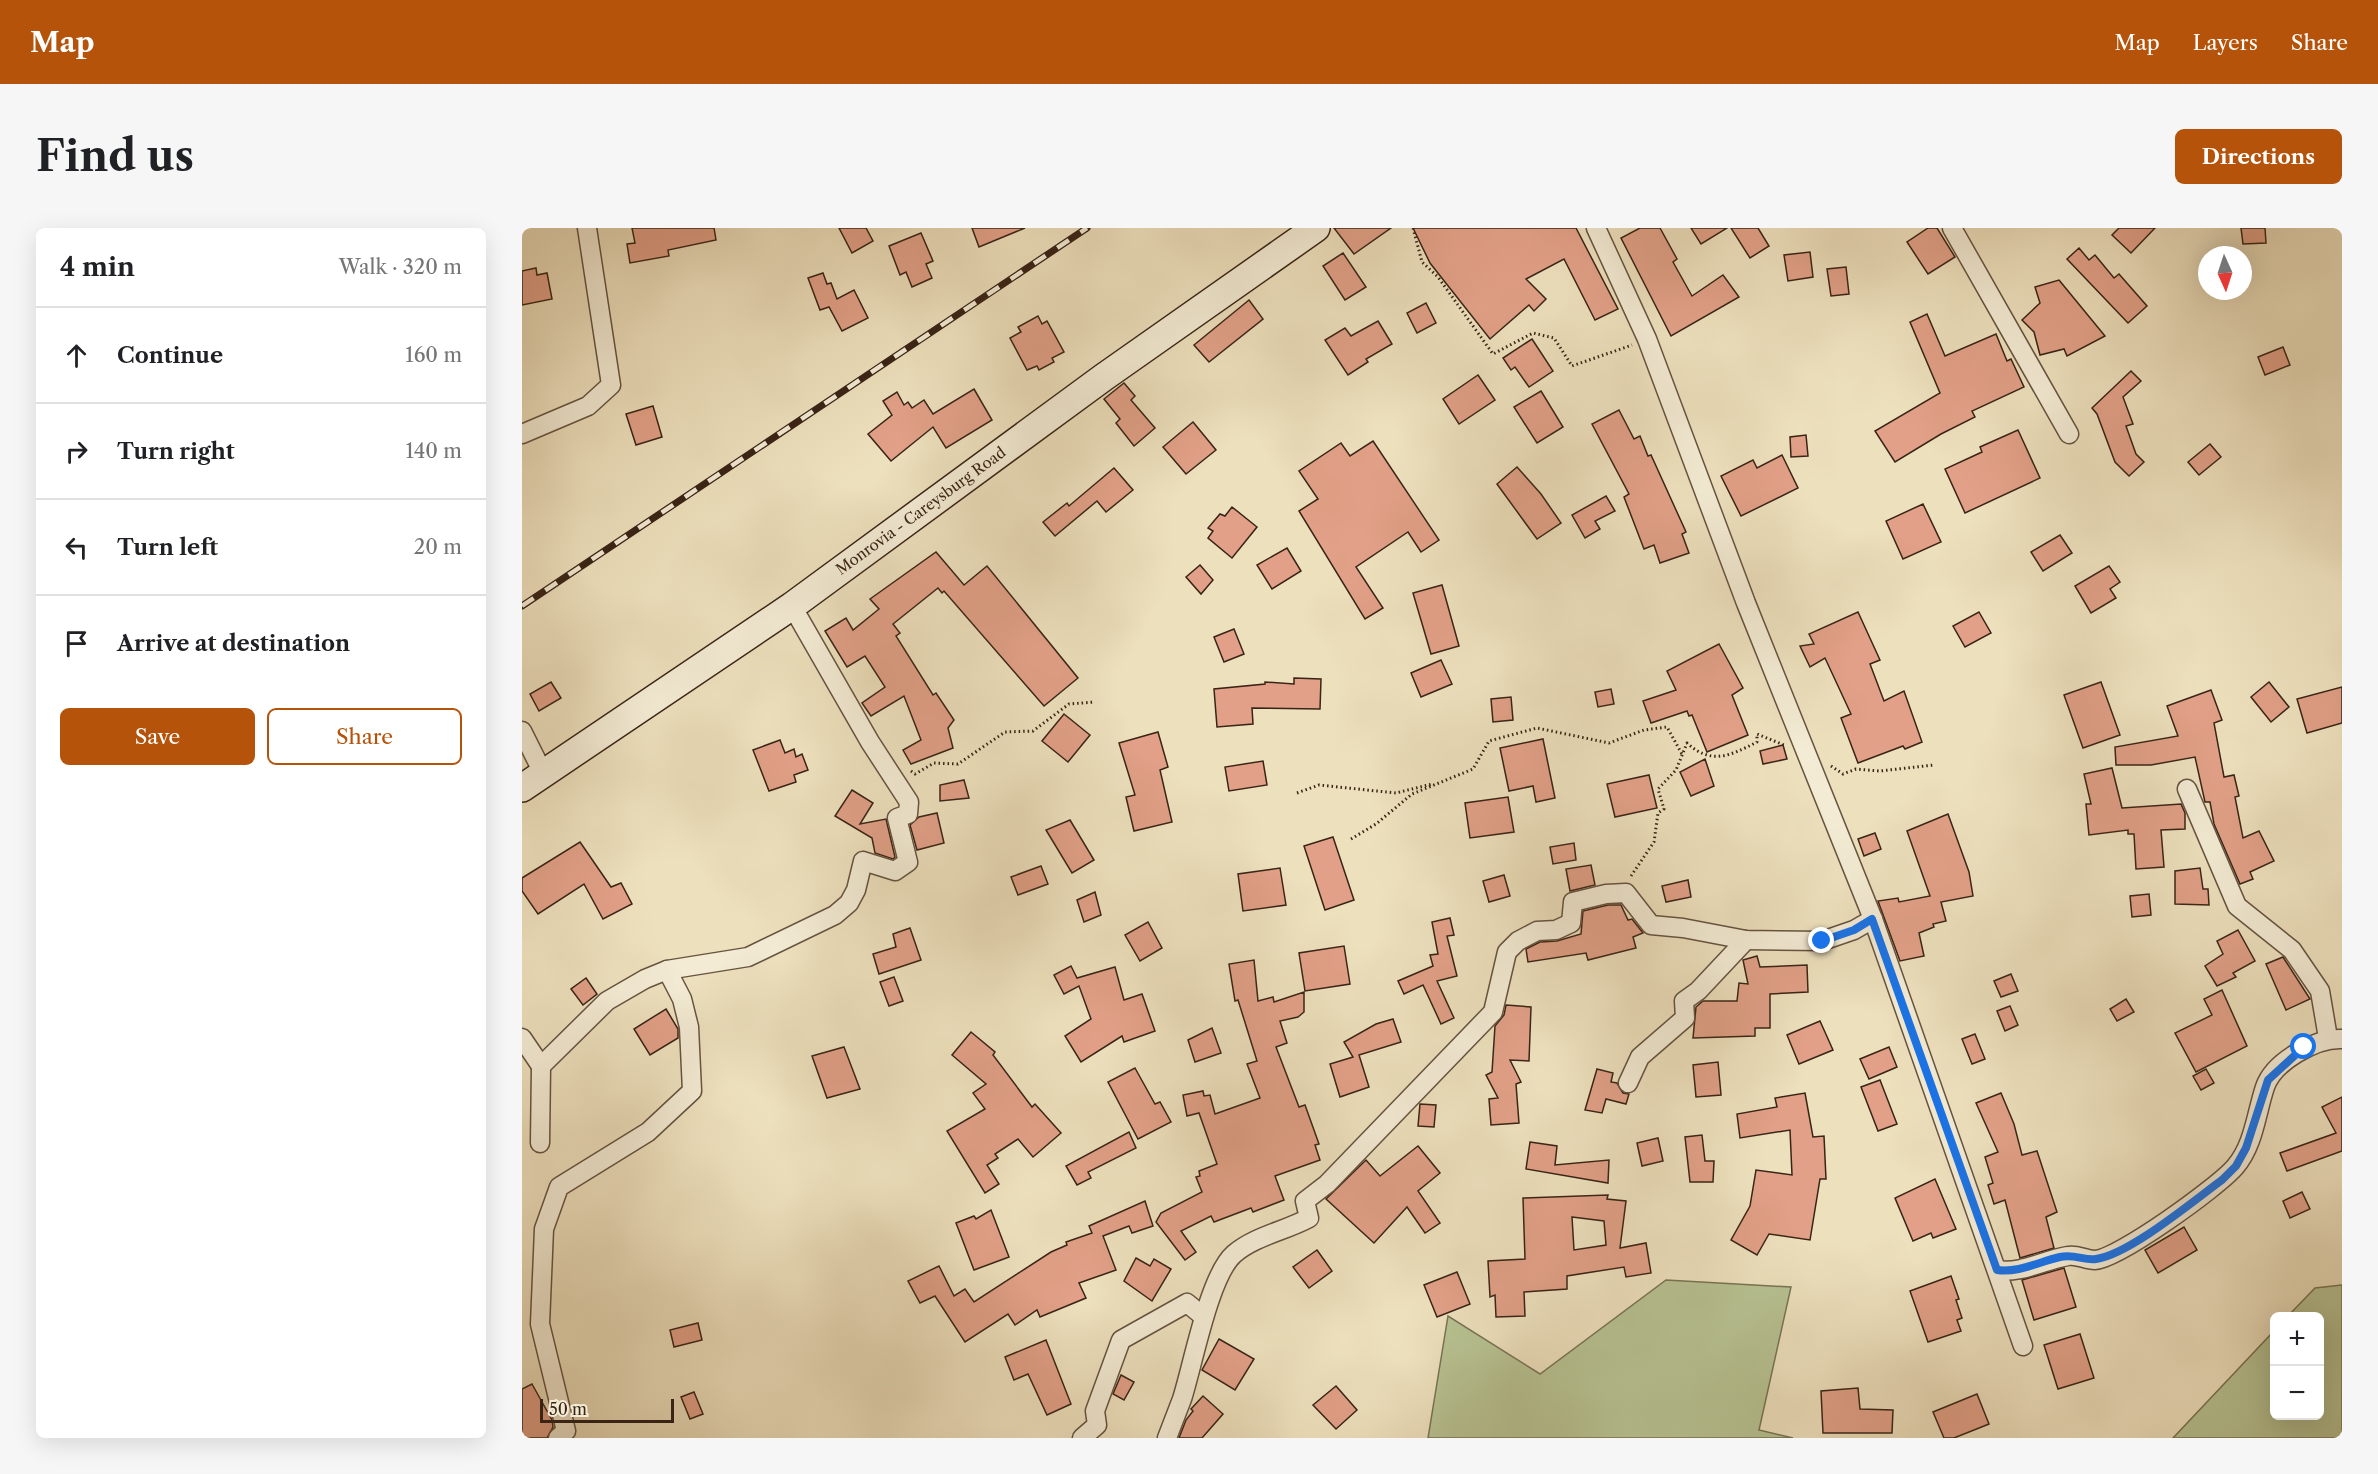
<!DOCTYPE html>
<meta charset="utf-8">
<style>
body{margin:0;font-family:"Libre Caslon Text",serif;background:#f6f6f6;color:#202124}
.controls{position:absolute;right:18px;bottom:18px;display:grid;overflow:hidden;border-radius:9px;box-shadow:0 6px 24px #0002}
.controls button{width:54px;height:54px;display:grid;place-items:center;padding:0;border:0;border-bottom:2px solid #e0e0e0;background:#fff;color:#202124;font:30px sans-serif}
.compass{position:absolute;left:1676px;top:18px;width:54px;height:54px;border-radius:50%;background:#fff;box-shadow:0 6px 24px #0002;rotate:177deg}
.scale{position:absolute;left:18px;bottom:15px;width:134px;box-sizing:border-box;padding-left:6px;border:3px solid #392416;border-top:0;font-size:16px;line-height:21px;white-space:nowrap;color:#392416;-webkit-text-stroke:4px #f3ebd4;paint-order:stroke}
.stop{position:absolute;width:18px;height:18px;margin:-14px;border:4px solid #1a73e8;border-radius:50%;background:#fff}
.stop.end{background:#1a73e8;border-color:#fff;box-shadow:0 2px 6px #0008}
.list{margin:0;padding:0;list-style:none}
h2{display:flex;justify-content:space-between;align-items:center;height:78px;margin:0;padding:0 24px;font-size:26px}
h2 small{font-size:20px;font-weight:400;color:#757577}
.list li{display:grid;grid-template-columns:39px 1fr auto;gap:18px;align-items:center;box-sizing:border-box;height:96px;padding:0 24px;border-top:2px solid #e0e0e0}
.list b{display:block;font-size:22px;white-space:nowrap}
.list em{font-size:20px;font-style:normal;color:#757577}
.actions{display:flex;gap:12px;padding:18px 24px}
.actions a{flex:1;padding:14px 0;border:2px solid #b45309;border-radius:9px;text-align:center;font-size:21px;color:#b45309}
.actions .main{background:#b45309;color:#fff}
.icon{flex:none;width:33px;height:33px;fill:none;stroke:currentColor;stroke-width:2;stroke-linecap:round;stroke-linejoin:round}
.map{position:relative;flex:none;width:1820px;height:1210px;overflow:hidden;border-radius:9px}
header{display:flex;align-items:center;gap:36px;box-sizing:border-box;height:84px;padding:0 30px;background:#b45309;color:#fff}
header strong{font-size:28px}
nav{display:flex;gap:33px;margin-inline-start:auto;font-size:21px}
.intro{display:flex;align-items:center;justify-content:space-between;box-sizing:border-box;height:144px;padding:0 36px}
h1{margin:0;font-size:42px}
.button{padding:15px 27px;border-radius:9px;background:#b45309;color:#fff;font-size:21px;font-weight:700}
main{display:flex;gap:36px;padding:0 36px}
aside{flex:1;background:#fff;border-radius:9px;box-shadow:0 6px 24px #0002}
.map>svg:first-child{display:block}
.green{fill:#b7c292;stroke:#787354;stroke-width:1.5}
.building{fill:#e1a087;stroke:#392416;stroke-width:1.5;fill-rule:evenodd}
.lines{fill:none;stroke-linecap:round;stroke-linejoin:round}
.minor-casing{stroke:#665340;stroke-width:21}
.secondary-casing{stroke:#392416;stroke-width:30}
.path{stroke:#392416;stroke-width:3;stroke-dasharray:1.5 3;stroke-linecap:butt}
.minor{stroke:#f3ebd4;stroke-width:18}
.secondary{stroke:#f3ebd4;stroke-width:27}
.rail-casing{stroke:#392416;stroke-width:7}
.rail{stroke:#f3ebd4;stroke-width:4.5;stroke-dasharray:14;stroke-linecap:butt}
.route{stroke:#1a73e8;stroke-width:8}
.labels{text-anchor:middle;stroke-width:6;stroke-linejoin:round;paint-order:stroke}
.street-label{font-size:15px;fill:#392416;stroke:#f3ebd4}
</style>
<header>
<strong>Map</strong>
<nav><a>Map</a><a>Layers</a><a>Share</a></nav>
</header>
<div class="intro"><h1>Find us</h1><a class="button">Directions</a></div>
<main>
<aside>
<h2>4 min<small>Walk · 320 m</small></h2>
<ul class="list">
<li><svg class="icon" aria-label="ahead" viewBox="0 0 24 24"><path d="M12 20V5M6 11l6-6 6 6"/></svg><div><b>Continue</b></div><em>160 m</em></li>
<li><svg class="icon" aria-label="right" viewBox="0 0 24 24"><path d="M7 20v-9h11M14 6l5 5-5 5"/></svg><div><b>Turn right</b></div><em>140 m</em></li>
<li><svg class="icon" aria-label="left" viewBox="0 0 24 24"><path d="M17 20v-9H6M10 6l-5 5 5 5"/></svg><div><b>Turn left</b></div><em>20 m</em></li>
<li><svg class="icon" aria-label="arrive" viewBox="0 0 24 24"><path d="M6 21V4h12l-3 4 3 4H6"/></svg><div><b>Arrive at destination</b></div></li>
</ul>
<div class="actions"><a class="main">Save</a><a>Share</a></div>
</aside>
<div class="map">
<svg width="1820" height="1210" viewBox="0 0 1820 1210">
<rect width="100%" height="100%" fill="#ede0bd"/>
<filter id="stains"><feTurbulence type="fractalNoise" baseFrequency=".00333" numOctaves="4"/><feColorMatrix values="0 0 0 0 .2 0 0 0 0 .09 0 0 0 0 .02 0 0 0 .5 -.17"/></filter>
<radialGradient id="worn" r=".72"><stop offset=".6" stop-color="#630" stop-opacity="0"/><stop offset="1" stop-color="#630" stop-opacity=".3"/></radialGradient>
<g class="green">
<path d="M1144 1052 1269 1059 1237 1202 1271 1210H906L926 1088 1018 1146Z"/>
<path d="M1820 1057V1210H1651L1752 1103V1188H1798V1088H1766L1793 1060Z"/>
</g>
<g class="building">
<path d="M110 0H192L194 12 146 22 147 28 108 35 105 16 113 15Z"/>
<path d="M317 0H344L351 13 330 25Z"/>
<path d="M450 0H503L457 19Z"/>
<path d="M812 0H869L832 26Z"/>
<path d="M891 0H1054L1096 81 1073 92 1042 31 1004 51 1024 71 1012 83 1007 77 968 111 908 35Z"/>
<path d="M1118 0H1138L1155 31 1151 34 1170 68 1201 47 1217 69 1149 108 1099 10Z"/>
<path d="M1169 0H1205L1179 16Z"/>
<path d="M1209 0H1236L1247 18 1228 30Z"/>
<path d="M1406 0H1415L1433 29 1406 46 1385 14Z"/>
<path d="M1597 0H1633L1609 25 1590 7Z"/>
<path d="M1719 0H1743L1744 15 1721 16Z"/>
<path d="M399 5 411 33 404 36 410 50 390 59 384 44 378 47 367 18Z"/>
<path d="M1557 20 1567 32 1573 27 1592 50 1597 46 1625 78 1606 95 1545 31Z"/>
<path d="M1288 24 1291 49 1266 53 1262 27Z"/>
<path d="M821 25 844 59 823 72 801 38Z"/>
<path d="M1324 39 1327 66 1309 68 1305 41Z"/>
<path d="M14 40 15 47 25 45 30 71 0 77V43Z"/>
<path d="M301 45 305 56 309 55 315 71 332 62 346 90 320 103 307 79 298 82 286 50Z"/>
<path d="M1537 52 1583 108 1545 128 1542 121 1518 127 1512 104 1500 92 1518 75 1513 59Z"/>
<path d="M727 72 741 91 687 134 672 117Z"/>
<path d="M904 75 914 95 895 105 885 85Z"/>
<path d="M1405 86 1423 128 1474 106 1485 133 1489 131 1502 159 1450 183 1453 189 1419 206 1373 234 1353 203 1418 165 1388 94Z"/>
<path d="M516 88 520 96 525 93 542 124 530 130 532 134 517 142 515 138 505 142 488 110 499 104 496 99Z"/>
<path d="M856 93 870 116 844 131 846 134 826 147 803 112 823 100 829 108Z"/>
<path d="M1010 111 1031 143 1007 159 993 139 989 142 981 130Z"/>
<path d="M1761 119 1768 137 1743 147 1736 129Z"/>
<path d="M1609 143 1619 153 1601 169 1611 196 1604 198 1614 226 1622 234 1607 248 1593 234 1575 186 1570 180Z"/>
<path d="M956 147 973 172 937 196 921 171Z"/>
<path d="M602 155 613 168 609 172 633 200 612 218 594 195 598 191 582 171Z"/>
<path d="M452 161 470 192 424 220 411 199 369 233 346 206 370 187 361 173 375 164 382 177 386 174 390 180 402 172 411 186Z"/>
<path d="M1019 163 1041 199 1015 215 992 179Z"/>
<path d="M131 178 140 209 114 217 104 186Z"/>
<path d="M1097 182 1112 211 1118 208 1126 228 1129 227 1164 304 1160 306 1167 325 1138 335 1132 317 1122 321 1102 269 1107 266 1070 196Z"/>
<path d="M671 194 694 222 664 246 641 219Z"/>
<path d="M1496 202 1518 250 1443 285 1423 241 1460 224 1458 219Z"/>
<path d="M1284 207 1286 228 1269 229 1268 209Z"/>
<path d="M851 213 917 312 899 324 886 304 834 339 861 380 843 391 777 283 796 271 777 243 819 215 828 228Z"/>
<path d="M1688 216 1699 229 1677 247 1666 234Z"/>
<path d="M1260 227 1276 260 1219 288 1199 248 1231 232 1235 240Z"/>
<path d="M995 239 1019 266 1039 295 1015 311 975 256Z"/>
<path d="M592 240 611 262 584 284 575 273 533 308 521 294 545 275 547 278Z"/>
<path d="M1084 268 1093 283 1073 293 1078 301 1063 310 1050 287Z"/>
<path d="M1401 276 1419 314 1381 331 1364 293Z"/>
<path d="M710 279 735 299 710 330 686 310 691 303 686 300 698 286 703 288Z"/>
<path d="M1538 307 1550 325 1521 343 1509 324Z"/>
<path d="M765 320 779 343 750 361 735 337Z"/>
<path d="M414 324 442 357 465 338 556 450 522 478 422 363 420 365 416 360 371 396 378 405 374 408 411 467 414 465 432 492 426 500 431 520 389 536 381 522 399 512 382 468 349 488 340 475 363 459 343 428 325 439 303 403 324 390 331 402 357 381 348 371Z"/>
<path d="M678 337 691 352 679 366 664 349Z"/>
<path d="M1587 338 1598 354 1588 361 1594 370 1569 385 1553 358Z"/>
<path d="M920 357 937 418 909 426 891 365Z"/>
<path d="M1336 384 1358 432 1348 436 1362 473 1382 463 1400 514 1383 521 1381 518 1336 535 1319 490 1329 486 1303 430 1288 439 1278 418 1292 416 1287 406Z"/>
<path d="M1457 384 1469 405 1443 419 1431 398Z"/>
<path d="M712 401 722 426 702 434 692 409Z"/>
<path d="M1197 416 1221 460 1210 467 1226 507 1185 524 1170 487 1167 488 1165 483 1129 495 1121 473 1154 462 1145 443Z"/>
<path d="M919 432 930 456 899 469 889 445Z"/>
<path d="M772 450 799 451 798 481 730 480 731 496 695 499 692 461 743 456V454L772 456Z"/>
<path d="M29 454 39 470 17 483 8 466Z"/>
<path d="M1579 454 1598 507 1561 520 1542 467Z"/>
<path d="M1747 454 1767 479 1749 494 1729 469Z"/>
<path d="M1820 459V495L1785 505 1775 471Z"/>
<path d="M1089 461 1092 476 1076 479 1073 464Z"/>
<path d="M1689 462 1700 492 1692 495 1702 549 1712 547 1717 568 1713 569 1721 610 1737 603 1752 633 1728 644 1731 651 1718 656 1692 596 1688 574H1683L1673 529 1629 537H1594L1593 519 1656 508 1645 478Z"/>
<path d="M989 469 991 492 971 494 969 471Z"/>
<path d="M542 486 568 507 546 534 520 513Z"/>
<path d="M636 504 646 539 638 542 650 594 612 603 604 569 613 567 597 515Z"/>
<path d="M1021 511 1033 570 1014 574 1011 558 987 563 978 520Z"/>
<path d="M258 512 263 525 272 521 274 529 280 526 286 542 272 547 274 554 247 563 231 522Z"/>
<path d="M1261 517 1265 531 1241 536 1238 523Z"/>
<path d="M1183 531 1192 558 1169 568 1158 544Z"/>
<path d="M741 533 745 557 707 563 703 539Z"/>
<path d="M1590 540 1600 580 1659 576 1663 585V601L1639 602 1642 639 1614 641 1612 606H1606V602L1567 607 1564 576H1569L1562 546Z"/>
<path d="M1127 547 1135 580 1093 589 1085 556Z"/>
<path d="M442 552 447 570 418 573V557Z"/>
<path d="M330 562 351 575 338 596 364 591 373 629 371 631 353 625 350 610 313 588Z"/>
<path d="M986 569 992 604 948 610 943 575Z"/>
<path d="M415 585 422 615 395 622 388 597 397 589Z"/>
<path d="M1426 586 1447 644 1451 668 1419 674 1424 693 1411 696 1412 699 1397 705 1402 728 1378 733 1356 673 1376 670 1377 674 1408 668 1385 603Z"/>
<path d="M548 592 572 632 550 645 524 602Z"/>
<path d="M1353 605 1359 621 1342 628 1336 611Z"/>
<path d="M811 609 832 672 803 682 782 618Z"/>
<path d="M58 614 89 659 99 655 110 676 81 691 62 656 16 686 0 663V650Z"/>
<path d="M1052 615 1054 632 1031 636 1028 619Z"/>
<path d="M1069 637 1073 657 1048 663 1044 641Z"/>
<path d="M519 638 526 656 496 667 489 649Z"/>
<path d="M758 640 764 677 721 683 716 646Z"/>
<path d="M1678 640 1681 661H1686L1687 677 1653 676V643Z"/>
<path d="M982 647 988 668 967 674 961 653Z"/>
<path d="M1166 652 1169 669 1144 674 1140 658Z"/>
<path d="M573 664 579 687 562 694 555 672Z"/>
<path d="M1627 666 1629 687 1610 689 1608 668Z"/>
<path d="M1086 677H1099L1106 692 1110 691 1121 705 1111 709 1114 720 1066 732 1064 725 1006 734 1004 721 1018 714 1035 713 1059 706 1061 683Z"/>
<path d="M928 690 932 707 925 708 935 748 915 753 932 790 919 796 901 757 882 766 876 753 911 738 908 727 916 726 910 694Z"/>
<path d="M626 694 640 720 618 733 603 707Z"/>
<path d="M388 700 399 732 357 746 351 726 374 719 371 706Z"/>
<path d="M1716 702 1733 733 1711 745 1714 749 1695 758 1683 738 1701 726 1695 713Z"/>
<path d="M822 718 828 756 783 763 777 725Z"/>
<path d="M1235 728 1238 739 1285 737 1286 764 1248 766V800H1233V808L1171 810 1174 779 1181 773H1215L1217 755 1226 756 1221 732Z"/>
<path d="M1761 729 1788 771 1764 782 1744 736Z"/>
<path d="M732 732 736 773 751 769 752 774 782 764V784L776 789 758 793 765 815 754 819 777 879 783 877 797 916 793 917 798 932 753 948 762 972 731 984 729 980 692 994 689 988 659 1003 674 1024 663 1032 634 994 639 985 680 964 674 949 678 948 677 943 695 936 677 885 665 888 661 867 681 863 682 868 688 867 693 886 738 870 725 836 735 833 716 772 713 773 707 736Z"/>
<path d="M549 738 555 750 593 739 602 772 620 766 633 803 602 814 600 808 559 834 543 808 569 791 557 758 542 766 532 747Z"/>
<path d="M1489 746 1496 763 1479 769 1472 753Z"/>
<path d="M372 749 381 773 367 778 358 754Z"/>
<path d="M64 750 75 766 61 777 49 761Z"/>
<path d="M1700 762 1725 818 1674 844 1653 805 1690 787 1682 771Z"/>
<path d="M1604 771 1612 784 1595 793 1588 781Z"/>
<path d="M984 777 1009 779 1007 833 988 832 999 854 994 856 997 895 969 897 967 871 976 870 964 847 970 844 973 798 982 787Z"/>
<path d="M1488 778 1496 797 1483 803 1475 783Z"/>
<path d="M144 781 156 801V810L128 827 112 801Z"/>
<path d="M871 791 879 814 837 827 847 859 818 869 808 836 831 829 822 814 854 796Z"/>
<path d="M1298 793 1311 822 1277 836 1265 807Z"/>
<path d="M690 800 699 825 673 834 666 812Z"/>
<path d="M449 804 473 824 471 827 510 879 513 876 539 905 511 929 496 911 473 926 476 930 465 937 477 956 463 965 425 903 463 881 451 865 464 856 430 827Z"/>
<path d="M1453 806 1463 831 1450 836 1440 811Z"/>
<path d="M322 819 338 861 305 870 290 828Z"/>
<path d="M1367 819 1375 839 1347 851 1338 831Z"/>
<path d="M1196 834 1199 867 1174 869 1171 837Z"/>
<path d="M613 840 633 876 638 874 649 894 616 911 586 854Z"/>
<path d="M1075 841 1091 845 1089 854 1095 855 1101 865 1107 866 1104 876 1084 871 1080 885 1063 882Z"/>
<path d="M1684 841 1692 855 1679 862 1671 848Z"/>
<path d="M1358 852 1375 896 1356 903 1339 859Z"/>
<path d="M1283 865 1291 909 1302 908 1304 951H1298L1288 1012 1247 1006 1235 1027 1209 1012 1228 978 1234 942 1270 947 1268 902 1218 910 1215 886 1255 879 1253 870Z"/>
<path d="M1479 865 1492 896 1500 927 1515 923 1535 984 1524 989 1532 1020 1498 1030 1483 972 1472 976 1466 957 1471 955 1463 929 1476 924 1454 875Z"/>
<path d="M1820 869V923L1765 943 1758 925 1814 905 1800 879Z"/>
<path d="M898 876 914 877 912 899 896 898Z"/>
<path d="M607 904 614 920 566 944 569 950 555 957 544 938Z"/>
<path d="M1180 907 1183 933H1192L1191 954H1168L1163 909Z"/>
<path d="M1136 910 1141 933 1120 938 1115 915Z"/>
<path d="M1008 914 1035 918 1033 937 1087 932 1086 955 1004 941Z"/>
<path d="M896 918 918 945 896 963 918 995 903 1005 885 979 852 1015 804 971 844 932 858 948Z"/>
<path d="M1413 951 1434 1001 1411 1010 1409 1005 1391 1013 1373 970Z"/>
<path d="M1780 964 1788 981 1768 990 1761 973Z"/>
<path d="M1086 967 1085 971 1104 973 1098 1020 1124 1015 1129 1045 1104 1049 1102 1039 1045 1048V1061L1002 1064 1003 1088 974 1089 973 1067 968 1069 966 1033 1003 1031 1001 970ZM1050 989 1082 993 1084 1017 1052 1022Z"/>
<path d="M623 973 631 998 610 1005 607 998 581 1008 594 1042 557 1055 564 1070 518 1089 515 1082 493 1097 486 1086 443 1114 413 1068 398 1075 386 1053 417 1038 432 1068 443 1061 452 1074 529 1024 545 1017 544 1014 570 1005 567 998Z"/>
<path d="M469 982 487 1029 452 1042 434 995 452 988 454 991Z"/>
<path d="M1662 999 1675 1022 1636 1045 1623 1022Z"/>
<path d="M795 1022 810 1043 787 1060 771 1039Z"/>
<path d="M614 1030 628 1038 632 1031 649 1041 630 1073 602 1053Z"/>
<path d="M1542 1040 1554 1079 1512 1092 1500 1052Z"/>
<path d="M935 1044 948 1076 915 1089 902 1057Z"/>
<path d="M1429 1048 1437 1071 1434 1072 1440 1090 1435 1092 1439 1103 1406 1114 1388 1063Z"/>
<path d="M176 1095 180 1112 152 1119 148 1102Z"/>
<path d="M1558 1106 1572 1150 1536 1161 1522 1117Z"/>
<path d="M697 1111 732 1131 713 1162 680 1142Z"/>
<path d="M524 1112 549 1176 525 1187 506 1146 492 1152 483 1129Z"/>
<path d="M599 1147 612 1154 602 1172 591 1166Z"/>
<path d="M10 1156 30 1192 31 1199 25 1210H0V1161Z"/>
<path d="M814 1158 835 1182 814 1201 791 1177Z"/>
<path d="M1336 1160 1338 1181 1371 1182 1370 1205H1301L1299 1163Z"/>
<path d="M172 1164 181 1186 168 1191 159 1169Z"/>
<path d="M1455 1166 1467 1196 1432 1210H1422L1411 1184Z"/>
<path d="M681 1168 701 1186 680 1210H657L664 1192 671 1183 669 1181Z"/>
</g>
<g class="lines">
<defs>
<g id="minor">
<path d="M1074 0 1125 111 1224 375 1351 691 1501 1118"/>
<path d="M1430 0 1547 206"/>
<path d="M0 206 66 178 89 157 65 0"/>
<path d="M0 503 21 545"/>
<path d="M1665 561 1715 678 1770 722 1798 763 1806 810"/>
<path d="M0 810 19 838"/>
<path d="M1106 855 1118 829 1163 790 1162 773 1176 763 1224 712"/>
<path d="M18 915 19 838 85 773 123 751 145 742 226 729 313 687 327 675 334 662 341 633 373 643 386 634 375 590 386 586 387 574 348 514 270 378"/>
<path d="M1475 1042C1499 1046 1522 1032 1546 1028 1555 1026 1563 1032 1573 1032 1596 1031 1696 959 1713 939 1732 917 1734 886 1743 859 1752 833 1794 810 1820 811"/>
<path d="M36 1210 44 1203 18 1096 22 1001 37 959 126 904 170 863 167 799 160 771 145 742"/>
<path d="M560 1210 575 1197 573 1183 599 1112 665 1075 682 1089"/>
<path d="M645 1210C650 1197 655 1184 660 1171 671 1137 687 1048 712 1026 733 1008 763 1003 787 990L783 973 805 956 971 784 985 724 996 713 1015 703 1034 702 1049 695 1051 674 1084 666 1104 665 1129 697 1161 700 1224 712 1300 713 1332 702 1351 691"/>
</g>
<path id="secondary" d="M0 560 270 378 582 149 794 0"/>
</defs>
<use href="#minor" class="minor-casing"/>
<use href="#secondary" class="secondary-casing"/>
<g class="path">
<path d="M891 0 900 34 916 49 971 126 1011 105 1032 110 1050 138 1110 117"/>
<path d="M1309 538 1321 546 1334 541 1358 543 1412 537"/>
<path d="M389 543 393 546 412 535 436 536 483 504 511 503 547 476 573 474"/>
<path d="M775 565 797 557 874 565 910 556"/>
<path d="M829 611 854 596 890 566 951 541 967 513 1015 500 1087 515 1122 502 1145 499 1161 528"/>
<path d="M1109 648 1132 614 1136 585 1142 581 1136 561 1154 542 1165 515C1189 537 1208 528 1235 514V506L1262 517"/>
</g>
<use href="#minor" class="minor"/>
<use href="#secondary" class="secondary"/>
<defs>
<path id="rail" d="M0 378 565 0"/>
</defs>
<use href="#rail" class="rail-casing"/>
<use href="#rail" class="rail"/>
</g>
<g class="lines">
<path class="route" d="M1300 713 1332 702 1350 691 1475 1042C1497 1045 1516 1034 1538 1029 1553 1026 1563 1033 1574 1031 1608 1026 1671 973 1700 952L1714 938 1724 920 1746 852 1782 819"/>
</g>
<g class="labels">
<g class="street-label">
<text transform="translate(399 283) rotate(-36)" y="5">Monrovia - Careysburg Road</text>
</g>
</g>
<rect width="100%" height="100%" filter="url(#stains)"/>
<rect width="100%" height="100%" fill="url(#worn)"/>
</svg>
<div class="controls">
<button>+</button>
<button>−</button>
</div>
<svg class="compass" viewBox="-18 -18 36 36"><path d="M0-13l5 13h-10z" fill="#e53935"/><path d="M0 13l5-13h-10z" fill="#757577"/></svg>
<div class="scale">50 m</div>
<div class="stop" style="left:1782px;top:819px"></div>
<div class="stop end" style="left:1300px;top:713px"></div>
</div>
</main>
